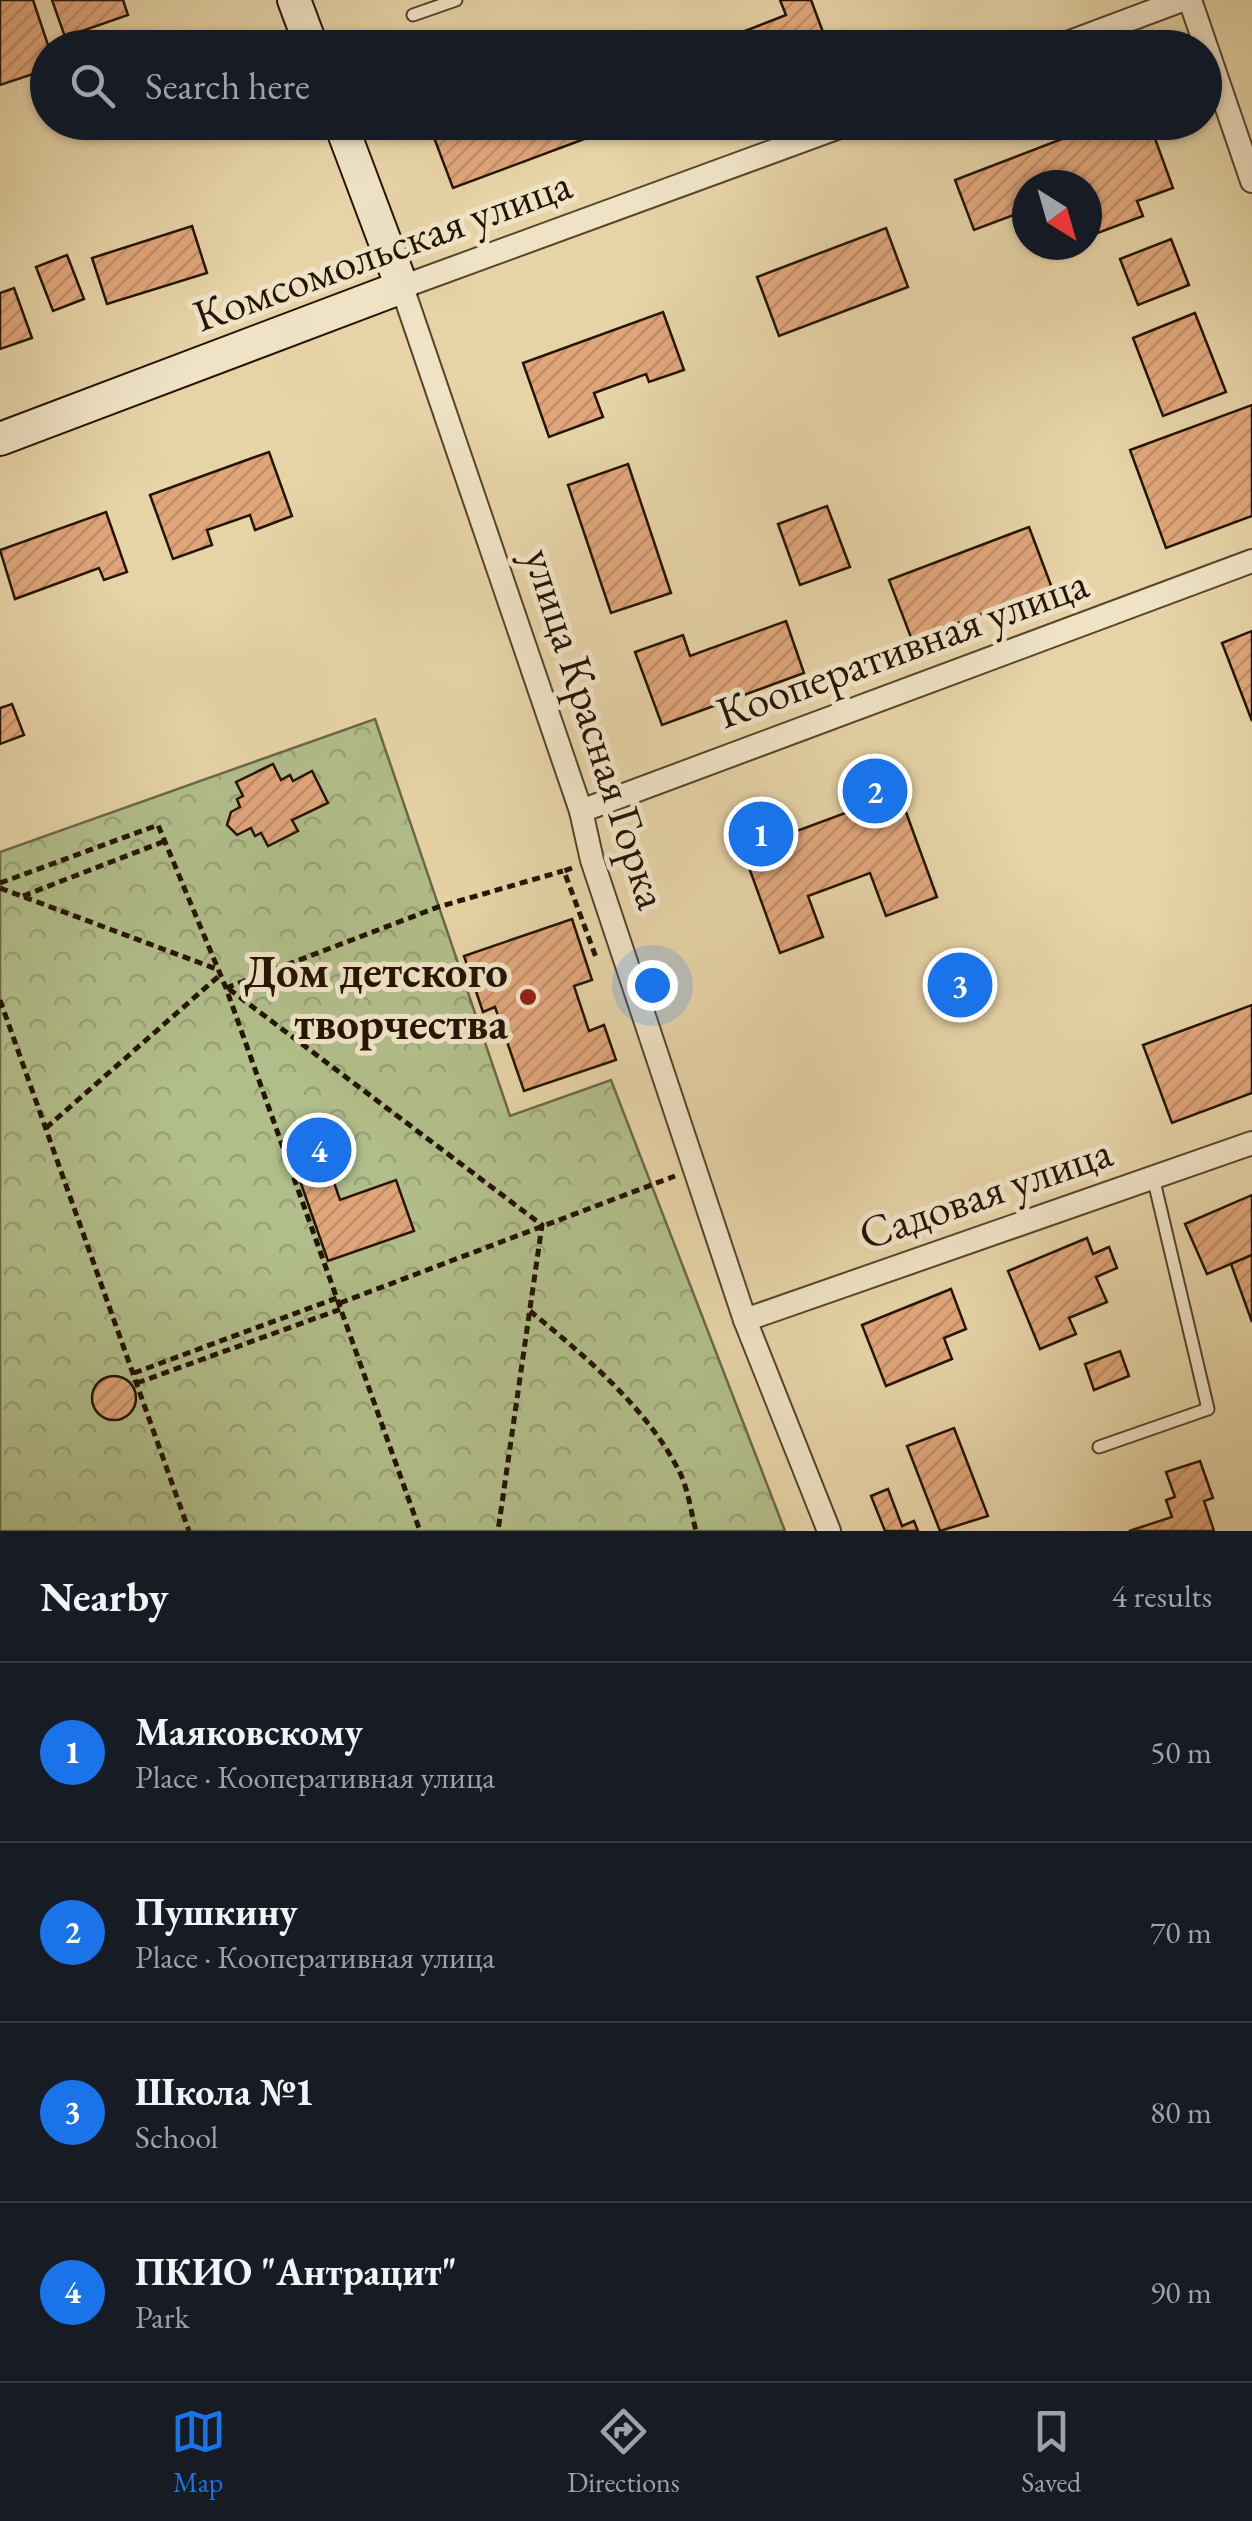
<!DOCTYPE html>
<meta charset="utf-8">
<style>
body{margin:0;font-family:"EB Garamond",serif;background:#242831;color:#f1f3f6}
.compass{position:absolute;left:1012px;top:170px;width:90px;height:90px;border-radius:50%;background:#171b24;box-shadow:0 2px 8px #0004;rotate:143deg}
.you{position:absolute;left:652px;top:985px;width:35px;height:35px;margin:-25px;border:8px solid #fff;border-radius:50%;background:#1a73e8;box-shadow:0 0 0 15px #1a73e833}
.badge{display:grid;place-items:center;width:65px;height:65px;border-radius:50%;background:#1a73e8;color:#fff;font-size:32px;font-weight:700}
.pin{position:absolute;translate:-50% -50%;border:5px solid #fff;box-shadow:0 2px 10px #0006}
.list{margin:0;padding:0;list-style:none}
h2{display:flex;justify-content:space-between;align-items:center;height:130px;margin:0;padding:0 40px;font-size:42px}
h2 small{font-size:32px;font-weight:400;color:#9ea1a6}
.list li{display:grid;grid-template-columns:65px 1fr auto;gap:30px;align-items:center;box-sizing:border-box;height:180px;padding:0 40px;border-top:2px solid #363941}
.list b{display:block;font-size:38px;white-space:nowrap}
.list p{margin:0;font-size:32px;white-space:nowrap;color:#9ea1a6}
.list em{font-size:32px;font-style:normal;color:#9ea1a6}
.icon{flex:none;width:55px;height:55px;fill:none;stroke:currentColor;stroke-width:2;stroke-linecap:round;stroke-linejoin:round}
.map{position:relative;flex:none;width:1252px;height:1531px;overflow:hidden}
.search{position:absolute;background:#171b24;box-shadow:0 2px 8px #0004;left:30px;right:30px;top:30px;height:110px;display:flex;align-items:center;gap:25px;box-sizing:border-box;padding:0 35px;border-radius:55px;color:#9ea1a6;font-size:38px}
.sheet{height:850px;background:#171b24}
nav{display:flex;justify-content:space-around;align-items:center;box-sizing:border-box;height:140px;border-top:2px solid #363941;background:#171b24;font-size:28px;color:#9ea1a6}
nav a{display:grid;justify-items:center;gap:5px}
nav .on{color:#1a73e8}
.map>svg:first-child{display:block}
.forest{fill:url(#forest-crowns);stroke:#6b6847;stroke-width:2.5}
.building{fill:url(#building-hatch);stroke:#251404;stroke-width:2.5}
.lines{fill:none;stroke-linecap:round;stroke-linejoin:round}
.lane-casing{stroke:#55442c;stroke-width:15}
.street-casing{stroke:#55442c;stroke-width:26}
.secondary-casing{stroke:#251404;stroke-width:36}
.path{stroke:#251404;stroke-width:5;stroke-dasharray:8 5;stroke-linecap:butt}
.lane{stroke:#efe2c5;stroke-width:11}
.street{stroke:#efe2c5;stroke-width:22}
.secondary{stroke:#efe2c5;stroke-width:32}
.poi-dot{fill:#8f2418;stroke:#efe2c5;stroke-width:4}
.labels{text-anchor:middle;stroke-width:10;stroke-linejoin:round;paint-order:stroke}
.street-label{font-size:45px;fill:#251404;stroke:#efe2c5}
.poi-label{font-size:45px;font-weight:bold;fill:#251404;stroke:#efe2c5;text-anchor:end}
</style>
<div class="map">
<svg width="1252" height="1531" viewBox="0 0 1252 1531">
<defs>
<pattern id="forest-crowns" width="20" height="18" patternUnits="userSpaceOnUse" patternTransform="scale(2.5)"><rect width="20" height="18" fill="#b1bd8a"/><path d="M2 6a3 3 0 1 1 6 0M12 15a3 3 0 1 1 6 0" fill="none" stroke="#98a275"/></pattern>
<pattern id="building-hatch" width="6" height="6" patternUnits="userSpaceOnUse" patternTransform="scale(2.5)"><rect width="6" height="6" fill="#dfa67a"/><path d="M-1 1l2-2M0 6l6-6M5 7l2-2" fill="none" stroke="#bf8e68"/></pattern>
</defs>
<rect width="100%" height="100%" fill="#e6d3a6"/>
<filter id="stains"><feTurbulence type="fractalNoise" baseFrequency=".002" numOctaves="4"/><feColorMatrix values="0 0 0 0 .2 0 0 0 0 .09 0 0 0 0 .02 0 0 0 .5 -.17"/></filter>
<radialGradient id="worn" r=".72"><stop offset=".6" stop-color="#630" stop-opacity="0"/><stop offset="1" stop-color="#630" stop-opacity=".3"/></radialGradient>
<path class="forest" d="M375 719 510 1116 611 1080 785 1531H0V852Z"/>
<g class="building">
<path d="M0 0H33L49 48 48 69 0 85Z"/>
<path d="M52 0H123L128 15 65 37Z"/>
<path d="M780 0H811L829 48H701L786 15Z"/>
<path d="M233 122H278L239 138Z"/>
<path d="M443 122H590L595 135 453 188 430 127Z"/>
<path d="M1106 122H1149L1173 188 1137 201 1143 216 1087 237V185H1027V210L974 230 955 180Z"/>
<path d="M192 226 207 273 107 304 92 258Z"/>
<path d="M886 228 908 287 779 336 757 277Z"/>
<path d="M1171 239 1189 285 1138 305 1120 259Z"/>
<path d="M67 255 84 299 53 311 36 267Z"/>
<path d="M14 288 32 338 0 349V293Z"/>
<path d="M663 312 684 370 649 382 646 374 594 393 603 417 549 437 523 363Z"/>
<path d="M1195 313 1226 392 1163 416 1133 338Z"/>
<path d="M1252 405V516L1166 548 1130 450Z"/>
<path d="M269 452 292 516 255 530 250 515 207 530 212 545 173 559 150 495Z"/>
<path d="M628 464 671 593 611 613 568 485Z"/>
<path d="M827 506 850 567 800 585 778 524Z"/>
<path d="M106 512 127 572 104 580 99 568 15 599 0 550Z"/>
<path d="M1029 527 1052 588 912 640 889 580Z"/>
<path d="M786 621 804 673 662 725 635 652 683 635 690 656Z"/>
<path d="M1252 631V721L1222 643Z"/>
<path d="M12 704 24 735 0 744V708Z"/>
<path d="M273 764 281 780 290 775 293 781 312 771 328 803 292 820 298 831 268 846 261 833 255 836 251 828 237 835 227 825 231 812 240 807 237 799 243 796 236 782Z"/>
<path d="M899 793 937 897 886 916 870 873 808 896 823 937 780 953 743 851Z"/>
<path d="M572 919 592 980 574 986 589 1031 604 1025 616 1060 524 1091 495 1007 483 1012 464 956Z"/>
<path d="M1252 1005V1093L1172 1123 1143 1045Z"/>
<path d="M327 1162 340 1200 396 1180 414 1231 328 1261 297 1172Z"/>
<path d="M1252 1195V1255L1207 1274 1185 1224Z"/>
<path d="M1087 1238 1093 1254 1109 1247 1117 1268 1096 1277 1107 1302 1069 1318 1076 1334 1040 1349 1008 1271Z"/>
<path d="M1252 1255V1322L1231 1264Z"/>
<path d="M951 1289 966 1329 944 1338 952 1359 886 1386 862 1325Z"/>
<path d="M1120 1351 1129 1376 1094 1390 1085 1364Z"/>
<circle cx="114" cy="1398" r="22"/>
<path d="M954 1428 988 1516 940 1531 907 1446Z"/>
<path d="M1200 1461 1213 1498 1204 1501 1214 1531H1129L1172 1517 1166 1500 1175 1497 1166 1472Z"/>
<path d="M888 1489 902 1526 914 1521 918 1531H885L871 1496Z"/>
</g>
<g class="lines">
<defs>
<g id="lane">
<path d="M413 15 456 0"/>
<path d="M1099 1447 1208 1409 1153 1177"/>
</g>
<g id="street">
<path d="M1190 0 1252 181"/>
<path d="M1054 48 1182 0"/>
<path d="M581 811 1252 561"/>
<path d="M745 1320 1252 1143"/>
<path d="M829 1531 745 1320 592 860 581 811 402 287 853 122"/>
</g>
<g id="secondary">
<path d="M294 0 312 48"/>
<path d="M0 439 402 287 340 122"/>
</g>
</defs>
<use href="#lane" class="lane-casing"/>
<use href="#street" class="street-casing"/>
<use href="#secondary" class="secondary-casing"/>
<g class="path">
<path d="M572 868 564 871 597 960"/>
<path d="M0 883 158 825 226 988 420 1531"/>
<path d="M0 888 219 970"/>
<path d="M23 896 165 841"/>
<path d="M226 988 438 907 563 871"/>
<path d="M229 989 542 1225 498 1531"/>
<path d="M0 1000 189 1531"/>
<path d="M46 1128 220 975"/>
<path d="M340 1303 675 1176"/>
<path d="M530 1311C584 1355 647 1408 679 1471 688 1488 691 1512 696 1531"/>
<path d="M134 1373 337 1298"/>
<path d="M137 1383 341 1309"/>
</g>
<use href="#lane" class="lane"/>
<use href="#street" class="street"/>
<use href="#secondary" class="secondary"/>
</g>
<circle class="poi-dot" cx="528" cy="997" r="10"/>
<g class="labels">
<g class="street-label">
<text transform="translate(382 249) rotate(-20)" y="16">Комсомольская улица</text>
<text transform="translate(902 647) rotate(-20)" y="16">Кооперативная улица</text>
<text transform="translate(597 728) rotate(72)" y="16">улица Красная Горка</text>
<text transform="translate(985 1192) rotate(-19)" y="16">Садовая улица</text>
</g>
<g class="poi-label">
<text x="508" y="987">Дом детского<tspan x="508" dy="52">творчества</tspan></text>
</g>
</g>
<rect width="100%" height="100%" filter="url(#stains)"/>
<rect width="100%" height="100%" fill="url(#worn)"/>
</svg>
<svg class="compass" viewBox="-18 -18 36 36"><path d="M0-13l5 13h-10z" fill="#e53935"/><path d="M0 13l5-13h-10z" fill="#9ea1a6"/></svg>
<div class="you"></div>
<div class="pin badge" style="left:761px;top:834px">1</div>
<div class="pin badge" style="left:875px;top:791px">2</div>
<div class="pin badge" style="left:960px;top:985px">3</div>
<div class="pin badge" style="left:319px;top:1150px">4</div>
<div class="search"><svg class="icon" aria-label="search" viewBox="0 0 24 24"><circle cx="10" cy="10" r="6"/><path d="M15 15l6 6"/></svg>Search here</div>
</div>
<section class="sheet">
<h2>Nearby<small>4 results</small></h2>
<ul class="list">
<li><span class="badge">1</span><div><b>Маяковскому</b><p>Place · Кооперативная улица</p></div><em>50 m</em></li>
<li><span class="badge">2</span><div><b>Пушкину</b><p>Place · Кооперативная улица</p></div><em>70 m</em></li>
<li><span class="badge">3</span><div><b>Школа №1</b><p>School</p></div><em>80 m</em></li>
<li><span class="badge">4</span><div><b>ПКИО &quot;Антрацит&quot;</b><p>Park</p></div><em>90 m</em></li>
</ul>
</section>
<nav>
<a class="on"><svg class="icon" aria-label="map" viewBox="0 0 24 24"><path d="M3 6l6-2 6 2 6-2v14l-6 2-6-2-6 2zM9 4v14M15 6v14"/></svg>Map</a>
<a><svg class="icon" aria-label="directions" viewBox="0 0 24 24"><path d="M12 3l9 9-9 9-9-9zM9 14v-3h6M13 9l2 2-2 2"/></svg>Directions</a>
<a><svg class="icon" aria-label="saved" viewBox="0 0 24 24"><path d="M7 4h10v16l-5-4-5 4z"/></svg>Saved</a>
</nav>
